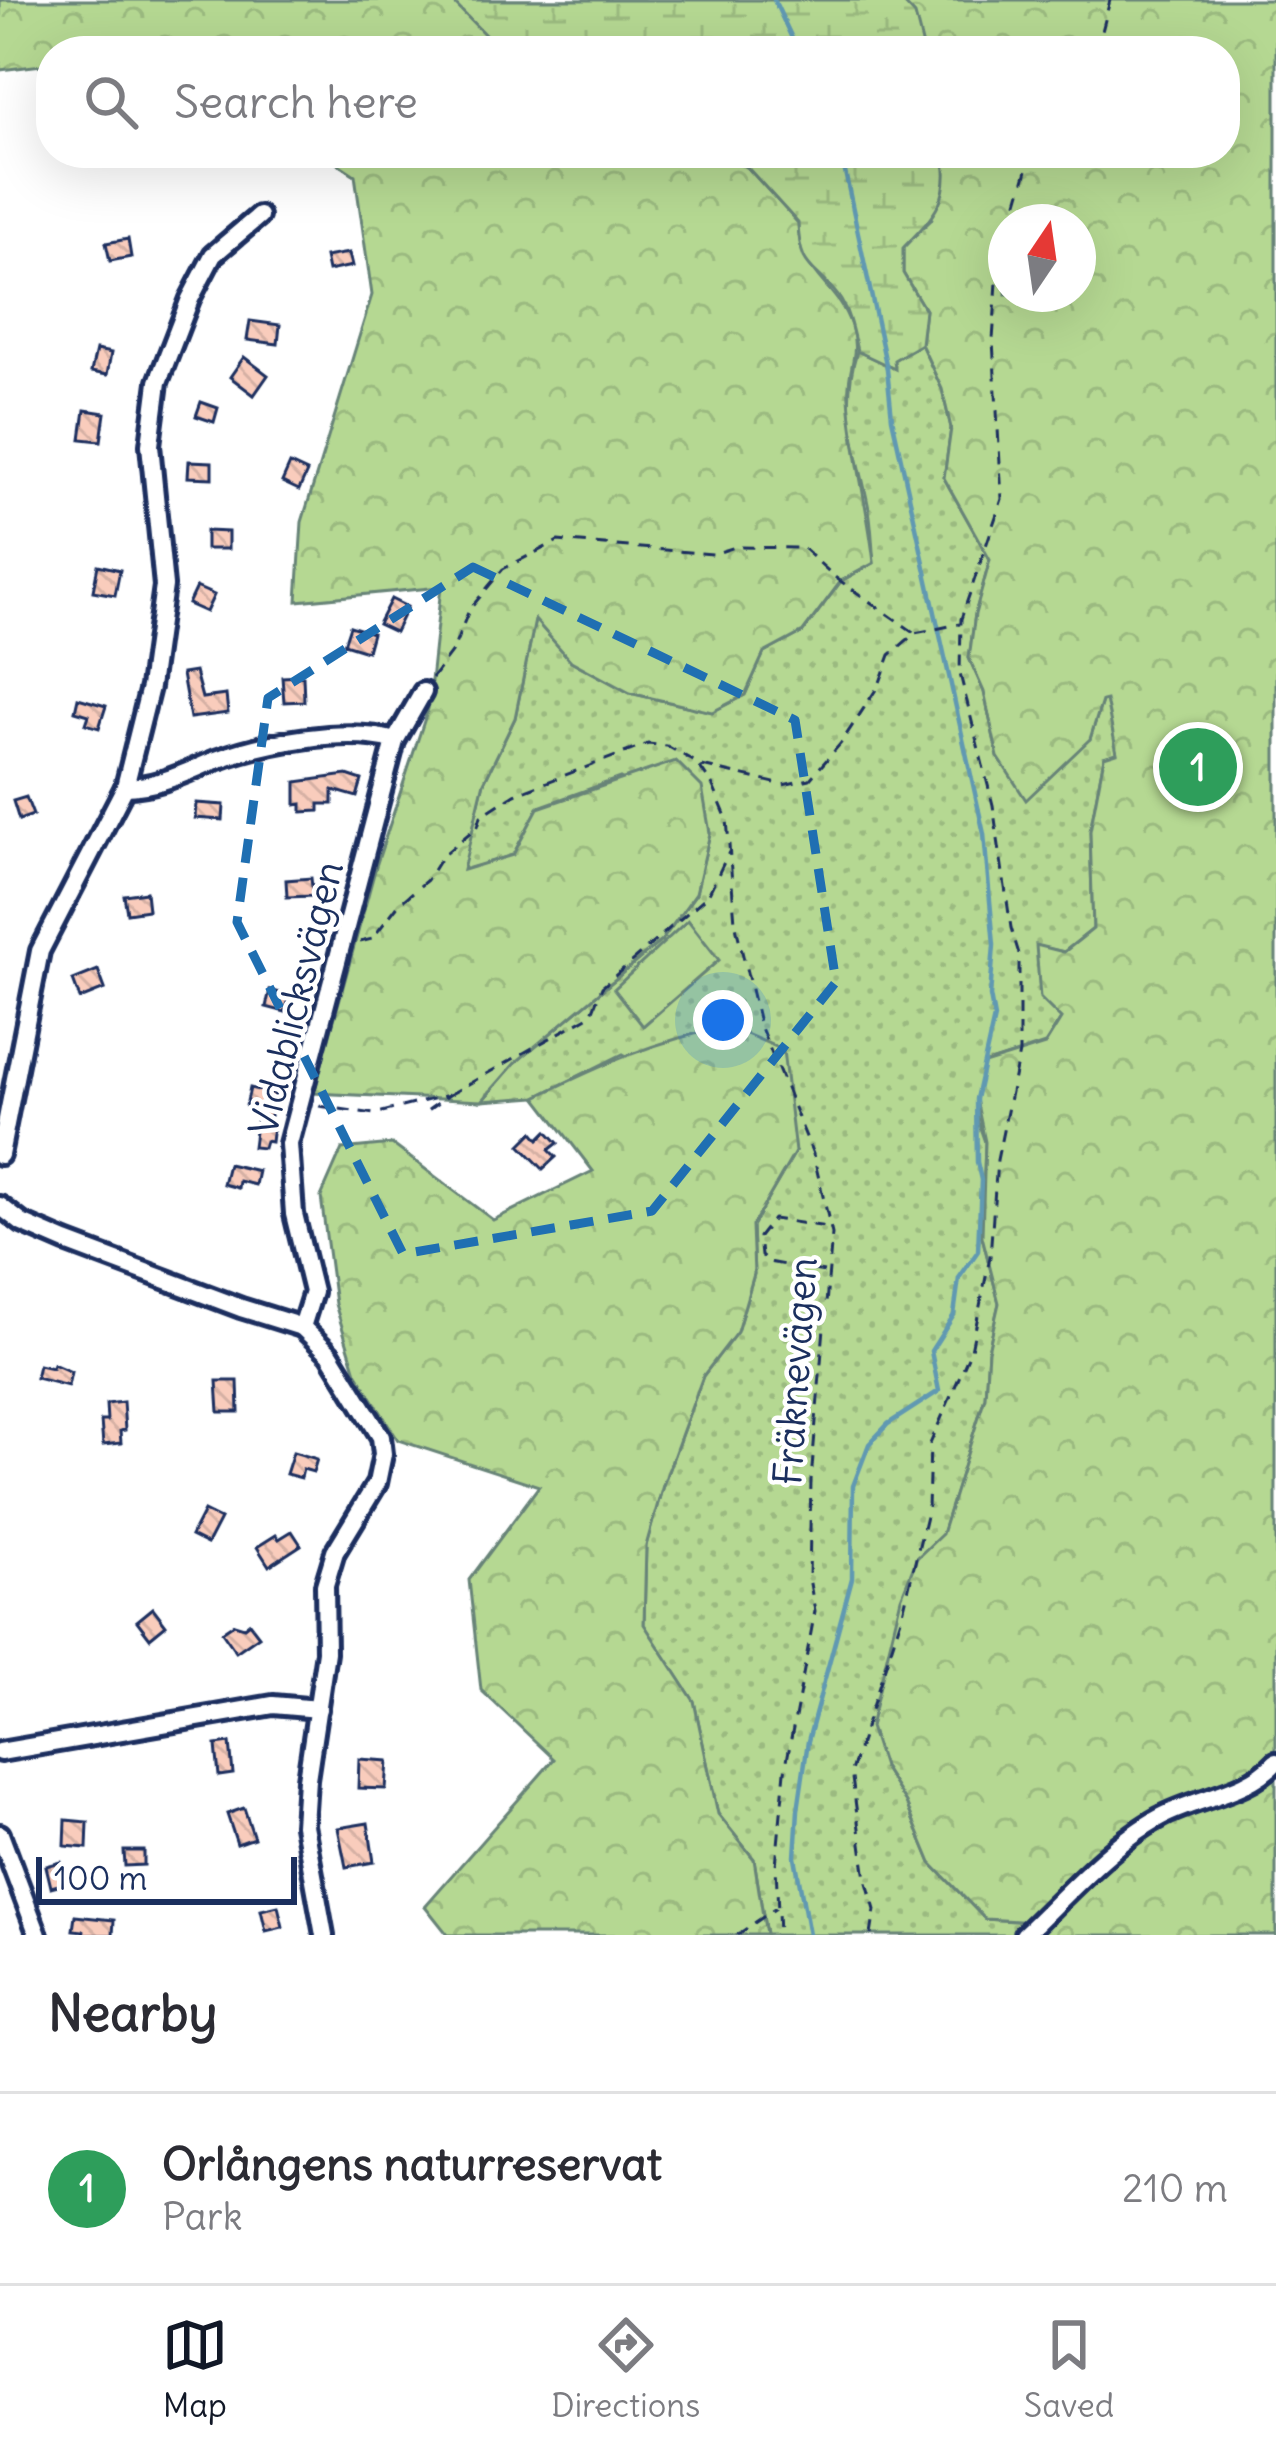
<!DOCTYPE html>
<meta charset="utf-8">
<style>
body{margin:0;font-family:Delius,sans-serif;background:#f7f7f7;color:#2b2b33}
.compass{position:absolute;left:988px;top:204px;width:108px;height:108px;border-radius:50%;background:#fff;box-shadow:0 12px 48px #0002;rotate:13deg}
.scale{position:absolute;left:36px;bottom:30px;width:261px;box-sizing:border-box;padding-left:12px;border:6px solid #1b2f5e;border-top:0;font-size:33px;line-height:42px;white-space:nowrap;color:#1b2f5e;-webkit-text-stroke:9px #fff;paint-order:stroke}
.you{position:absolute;left:723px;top:1020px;width:42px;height:42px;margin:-30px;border:9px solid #fff;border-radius:50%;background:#1a73e8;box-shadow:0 0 0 18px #1a73e833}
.badge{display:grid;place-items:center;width:78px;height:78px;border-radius:50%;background:#111827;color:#fff;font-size:39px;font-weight:700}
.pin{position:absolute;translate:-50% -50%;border:6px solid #fff;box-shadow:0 3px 12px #0006}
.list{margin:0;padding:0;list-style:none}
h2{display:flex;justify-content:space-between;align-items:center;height:156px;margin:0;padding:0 48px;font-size:51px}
h2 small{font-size:39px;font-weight:400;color:#7c7c81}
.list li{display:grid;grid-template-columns:78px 1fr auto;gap:36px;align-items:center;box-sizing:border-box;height:192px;padding:0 48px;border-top:3px solid #e1e1e2}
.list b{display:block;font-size:45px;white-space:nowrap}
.list p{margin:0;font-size:39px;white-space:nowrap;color:#7c7c81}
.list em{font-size:39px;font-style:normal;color:#7c7c81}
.icon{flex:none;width:66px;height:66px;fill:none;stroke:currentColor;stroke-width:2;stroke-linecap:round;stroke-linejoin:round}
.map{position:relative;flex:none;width:1276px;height:1935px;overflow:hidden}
.search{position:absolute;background:#fff;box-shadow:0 12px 48px #0002;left:36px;right:36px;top:36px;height:132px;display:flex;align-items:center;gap:30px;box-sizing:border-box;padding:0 42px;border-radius:48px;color:#7c7c81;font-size:45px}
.sheet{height:348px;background:#fff}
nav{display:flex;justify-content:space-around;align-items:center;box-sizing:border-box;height:168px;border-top:3px solid #e1e1e2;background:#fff;font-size:33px;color:#7c7c81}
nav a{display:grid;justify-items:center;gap:6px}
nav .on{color:#111827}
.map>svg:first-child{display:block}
.grass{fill:url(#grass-dots);stroke:#688478;stroke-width:3}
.forest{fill:url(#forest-crowns);stroke:#688478;stroke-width:3;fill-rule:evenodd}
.wetland{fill:url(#wetland-marsh);stroke:#688478;stroke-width:3}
.garden{fill:#b5d892;stroke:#688478;stroke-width:3}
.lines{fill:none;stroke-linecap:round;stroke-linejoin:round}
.stream{stroke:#6199b2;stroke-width:4.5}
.building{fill:url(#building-back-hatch);stroke:#1b2f5e;stroke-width:3}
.street-casing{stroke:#1b2f5e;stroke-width:26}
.path{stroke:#1b2f5e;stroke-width:3;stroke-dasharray:12 9;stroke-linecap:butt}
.street{stroke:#fff;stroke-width:16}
.marked{fill:none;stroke:#1f6fb2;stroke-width:9;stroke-dasharray:24 15;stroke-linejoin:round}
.labels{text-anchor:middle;stroke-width:9;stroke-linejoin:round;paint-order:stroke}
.street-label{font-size:39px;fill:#1b2f5e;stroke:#fff}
</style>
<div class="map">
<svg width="1276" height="1935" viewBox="0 0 1276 1935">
<defs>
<pattern id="grass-dots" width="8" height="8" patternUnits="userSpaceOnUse" patternTransform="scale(3)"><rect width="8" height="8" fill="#b5d892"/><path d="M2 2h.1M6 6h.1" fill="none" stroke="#9bba80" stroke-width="1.8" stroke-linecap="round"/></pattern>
<pattern id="forest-crowns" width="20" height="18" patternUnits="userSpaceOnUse" patternTransform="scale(3)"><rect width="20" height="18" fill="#b5d892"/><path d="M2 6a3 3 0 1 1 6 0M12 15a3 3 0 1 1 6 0" fill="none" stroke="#9bba80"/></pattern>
<pattern id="wetland-marsh" width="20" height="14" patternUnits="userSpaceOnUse" patternTransform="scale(3)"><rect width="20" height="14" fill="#b5d892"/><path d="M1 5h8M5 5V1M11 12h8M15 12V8" fill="none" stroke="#9bba80"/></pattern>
<pattern id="building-back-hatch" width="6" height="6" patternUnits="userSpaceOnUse" patternTransform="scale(3)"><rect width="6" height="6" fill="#f9ccbc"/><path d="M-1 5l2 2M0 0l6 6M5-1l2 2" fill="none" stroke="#d5b0a4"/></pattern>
</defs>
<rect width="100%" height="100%" fill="#fff"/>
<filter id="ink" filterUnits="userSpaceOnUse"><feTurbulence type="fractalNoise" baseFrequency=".00833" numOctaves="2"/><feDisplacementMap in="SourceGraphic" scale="24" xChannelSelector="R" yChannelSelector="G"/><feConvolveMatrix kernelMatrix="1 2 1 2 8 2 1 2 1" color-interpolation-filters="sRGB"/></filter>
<g filter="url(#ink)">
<path class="grass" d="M921 344 942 389 951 428 944 478 990 560 975 614 969 658 984 692 998 757 1090 739 1102 701 1125 694 1166 739 1104 757 1090 831 1093 929 1064 952 1037 946 1061 1019 1045 1044 984 1064 978 1122 985 1142 982 1236 999 1303 988 1351 985 1397 942 1535 917 1558 883 1767 906 1803 931 1863 985 1919 1034 1922 1029 1935H766L754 1859 718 1814 694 1701 644 1625 646 1545 663 1485 703 1376 737 1331 754 1274 752 1226 795 1152 623 1054 536 1097 482 1101 515 1063 662 940 696 893 710 833 620 778 539 807 513 855 462 871 484 782 515 718 535 619 571 661 630 693 712 712 745 695 764 653 803 632 841 581 874 563C872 544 872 523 868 504 857 448 839 409 857 351L894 368 893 360Z"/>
<g class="forest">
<path d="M0 0H642L606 51H51V64L0 70Z"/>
<path d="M764 0H1276V1935H1029L1033 1922 985 1919 931 1863 906 1803 883 1767 870 1727 901 1598 917 1558 942 1534 985 1397 988 1351 999 1303 982 1236 985 1142 976 1099 984 1064 1045 1045 1061 1019 1040 998 1036 945 1064 952 1093 929 1090 831 1104 757 1117 753 1106 700 1102 701 1090 739 1026 800 998 757 984 692 969 658 975 614 990 560 944 478 951 428 942 389 921 344 925 310 903 273V247L932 219 884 153H1225V51H804ZM1006 222H1078V294H1006Z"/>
<path d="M322 153H711L747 167 798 223C799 277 836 281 851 326 861 356 846 370 849 398 853 454 868 507 874 563L841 581 803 632 764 653 745 695 712 712 630 693 571 661 535 620 515 718 484 782 463 870 513 855 538 808 676 761 702 787 710 833 696 893 662 940 515 1063 482 1101 314 1093 376 866 428 709 441 587 297 601 302 522 372 295 355 175Z"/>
<path d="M728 1026 783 1050 795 1152 752 1226 754 1274 737 1332 703 1376 663 1485 646 1546 644 1624 694 1701 718 1814 754 1859 766 1935H448L425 1906 554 1759 481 1690 469 1580 539 1486 398 1440 356 1372 335 1304 321 1197 342 1149 392 1144 493 1220 593 1171 536 1097C605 1063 652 1042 728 1026Z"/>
</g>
<g class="wetland">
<path d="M451 0H901L915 15 924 51H508L492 42Z"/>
<path d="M711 153H943C952 199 934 216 903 248V273L925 310 921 344 894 360 895 369 857 351C853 334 849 311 838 296 813 263 800 272 798 223L747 167Z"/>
</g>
<path class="garden" d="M688 920 719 960 643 1026 614 989Z"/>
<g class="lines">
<g class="stream">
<path d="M774 0 798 51"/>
<path d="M809 1935 795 1857 798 1810 808 1741 852 1578 853 1486 869 1444 888 1424 939 1391 931 1351 954 1315 959 1278 978 1251 981 1180 977 1162 976 1099 994 1018 990 996 994 945 984 834 892 418 887 369 841 153"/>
</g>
</g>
<g class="building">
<path d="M128 239 131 257 110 261 106 243Z"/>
<path d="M349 253 352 266 328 271 325 257Z"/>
<path d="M250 321 280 325 278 344 247 340Z"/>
<path d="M96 350 111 353 107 375 91 372Z"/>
<path d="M244 357 268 375 254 395 230 377Z"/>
<path d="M201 402 218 408 214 422 196 416Z"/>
<path d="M85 410 105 413 101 441 81 439Z"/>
<path d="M189 461 212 462V478L188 477Z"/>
<path d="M290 464 307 472 299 490 282 482Z"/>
<path d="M206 531 228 532V549H206Z"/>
<path d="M98 565 120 570 115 595 93 591Z"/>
<path d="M196 587 214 595 206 612 188 604Z"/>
<path d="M391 599 407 607 395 632 378 624Z"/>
<path d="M350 626 372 633 367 651 344 644Z"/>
<path d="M195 672 202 698 226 695 228 713 190 718 182 674Z"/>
<path d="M303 676 304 701 284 702 282 677Z"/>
<path d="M78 698 106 706 99 728 86 724 89 715 75 711Z"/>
<path d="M347 775 362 780 357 797 333 790V804H319V811L302 812V804L296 805V782Z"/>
<path d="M26 797 33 815 19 820 13 801Z"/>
<path d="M196 803 224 805 223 820 195 818Z"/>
<path d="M311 878 313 896 287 897 286 880Z"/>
<path d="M146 892 148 910 127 913 124 895Z"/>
<path d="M98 970 105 989 80 999 73 980Z"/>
<path d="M270 990 290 996 285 1012 266 1007Z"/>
<path d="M250 1088 275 1094 268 1124 273 1125 271 1142 265 1141 263 1148 253 1147 258 1108 246 1106Z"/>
<path d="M547 1131 558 1143 549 1150 556 1157 543 1169 520 1145 533 1132 539 1139Z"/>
<path d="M228 1164 258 1171 255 1185 239 1181 238 1188 223 1184Z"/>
<path d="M53 1364 71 1372 68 1386 36 1378 39 1365 52 1368Z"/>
<path d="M217 1381H238L239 1412H219Z"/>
<path d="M123 1402 125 1430 120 1431 121 1443 103 1445 101 1421H107L106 1404Z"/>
<path d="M293 1452 317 1459 313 1472 303 1469 301 1478 286 1474Z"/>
<path d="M204 1511 220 1519 207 1544 191 1536Z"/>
<path d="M292 1531 301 1545 269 1566 257 1547 276 1535 279 1539Z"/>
<path d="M153 1608 166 1625 150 1638 137 1621Z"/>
<path d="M249 1623 259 1636 236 1652 222 1632 234 1624 244 1627Z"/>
<path d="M230 1743 233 1774 219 1776 216 1745Z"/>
<path d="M359 1759 388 1761 386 1789 358 1788Z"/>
<path d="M244 1808 254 1838 237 1844 227 1814Z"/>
<path d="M66 1820 88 1822 87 1848 65 1846Z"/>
<path d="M368 1823 374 1862 346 1867 338 1828Z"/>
<path d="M124 1851H144V1865L125 1866Z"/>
<path d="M61 1862 66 1883 51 1887 46 1866Z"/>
<path d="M278 1906 283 1927 266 1931 261 1910Z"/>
<path d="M75 1916 114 1920 113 1935H83L84 1931 73 1930Z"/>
</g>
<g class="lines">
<defs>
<g id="street">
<path d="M125 787C158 787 186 772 216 760 262 743 347 726 395 741"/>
<path d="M0 1155 40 951 125 787 150 687 164 586 150 445 158 382 190 299 213 255 259 216"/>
<path d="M0 1206 22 1223 66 1242 241 1308 302 1327 330 1354 381 1437 383 1454 377 1483 335 1552 325 1585 326 1652 307 1779 304 1825 324 1935"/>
<path d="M302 1327 313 1292 294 1214 289 1144 395 741 423 692"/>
<path d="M0 1752 273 1705 318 1709"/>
<path d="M0 1834 38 1935"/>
<path d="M1024 1935C1064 1897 1111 1844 1159 1818 1197 1797 1246 1794 1276 1762"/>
</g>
</defs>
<use href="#street" class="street-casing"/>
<g class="path">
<path d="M1097 51 1110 0"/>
<path d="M1012 222 1032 153"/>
<path d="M432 678 453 650 469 610 503 569 558 541 713 554 735 547 803 548 836 578 915 633"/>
<path d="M702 766 783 785 810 779 841 743 879 685 890 655 915 633 960 624"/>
<path d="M360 942 372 939 399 904 427 880 442 856 478 826 481 816 515 794 648 744 667 746 697 763 713 786 727 819 735 922 759 1023 813 1154 832 1234 811 1480 809 1578 815 1611 785 1771 776 1866 779 1935"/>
<path d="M449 1095 591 1015 602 987 708 895 729 852"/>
<path d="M319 1106 374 1114 449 1095 424 1113"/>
<path d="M824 1272 768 1262 761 1256 759 1237 773 1219 827 1227"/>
<path d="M737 1935 776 1908"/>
<path d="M871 1935 875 1910 866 1879 851 1771 903 1612 928 1508 930 1444 971 1350 990 1257 997 1160 1019 1053V954L1011 928 993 805 960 674 961 619 1002 499 993 340 998 268 1006 241"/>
</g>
<use href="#street" class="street"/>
</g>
</g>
<path class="marked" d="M473 567 795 720 836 982 652 1211 403 1254 237 922 268 698Z"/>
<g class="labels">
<g class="street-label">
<text transform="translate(296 998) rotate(-76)" y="14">Vidablicksvägen</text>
<text transform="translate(795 1371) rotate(-86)" y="14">Fräknevägen</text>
</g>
</g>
</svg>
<svg class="compass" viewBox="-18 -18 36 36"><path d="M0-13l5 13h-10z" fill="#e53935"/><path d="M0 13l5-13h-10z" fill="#7c7c81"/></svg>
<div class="scale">100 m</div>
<div class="you"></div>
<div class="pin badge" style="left:1198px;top:767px;background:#2e9e5b">1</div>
<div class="search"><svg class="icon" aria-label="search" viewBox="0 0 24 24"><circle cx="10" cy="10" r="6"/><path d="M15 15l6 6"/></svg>Search here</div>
</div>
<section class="sheet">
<h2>Nearby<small></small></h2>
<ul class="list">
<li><span class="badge" style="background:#2e9e5b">1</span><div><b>Orlångens naturreservat</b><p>Park</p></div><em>210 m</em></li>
</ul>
</section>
<nav>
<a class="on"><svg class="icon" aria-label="map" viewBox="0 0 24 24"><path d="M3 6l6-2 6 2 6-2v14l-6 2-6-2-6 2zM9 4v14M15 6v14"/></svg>Map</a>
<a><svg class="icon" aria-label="directions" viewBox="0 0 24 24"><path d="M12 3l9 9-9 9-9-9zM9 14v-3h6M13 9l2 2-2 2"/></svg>Directions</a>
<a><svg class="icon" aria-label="saved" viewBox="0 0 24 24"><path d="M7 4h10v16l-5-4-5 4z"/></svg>Saved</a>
</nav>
